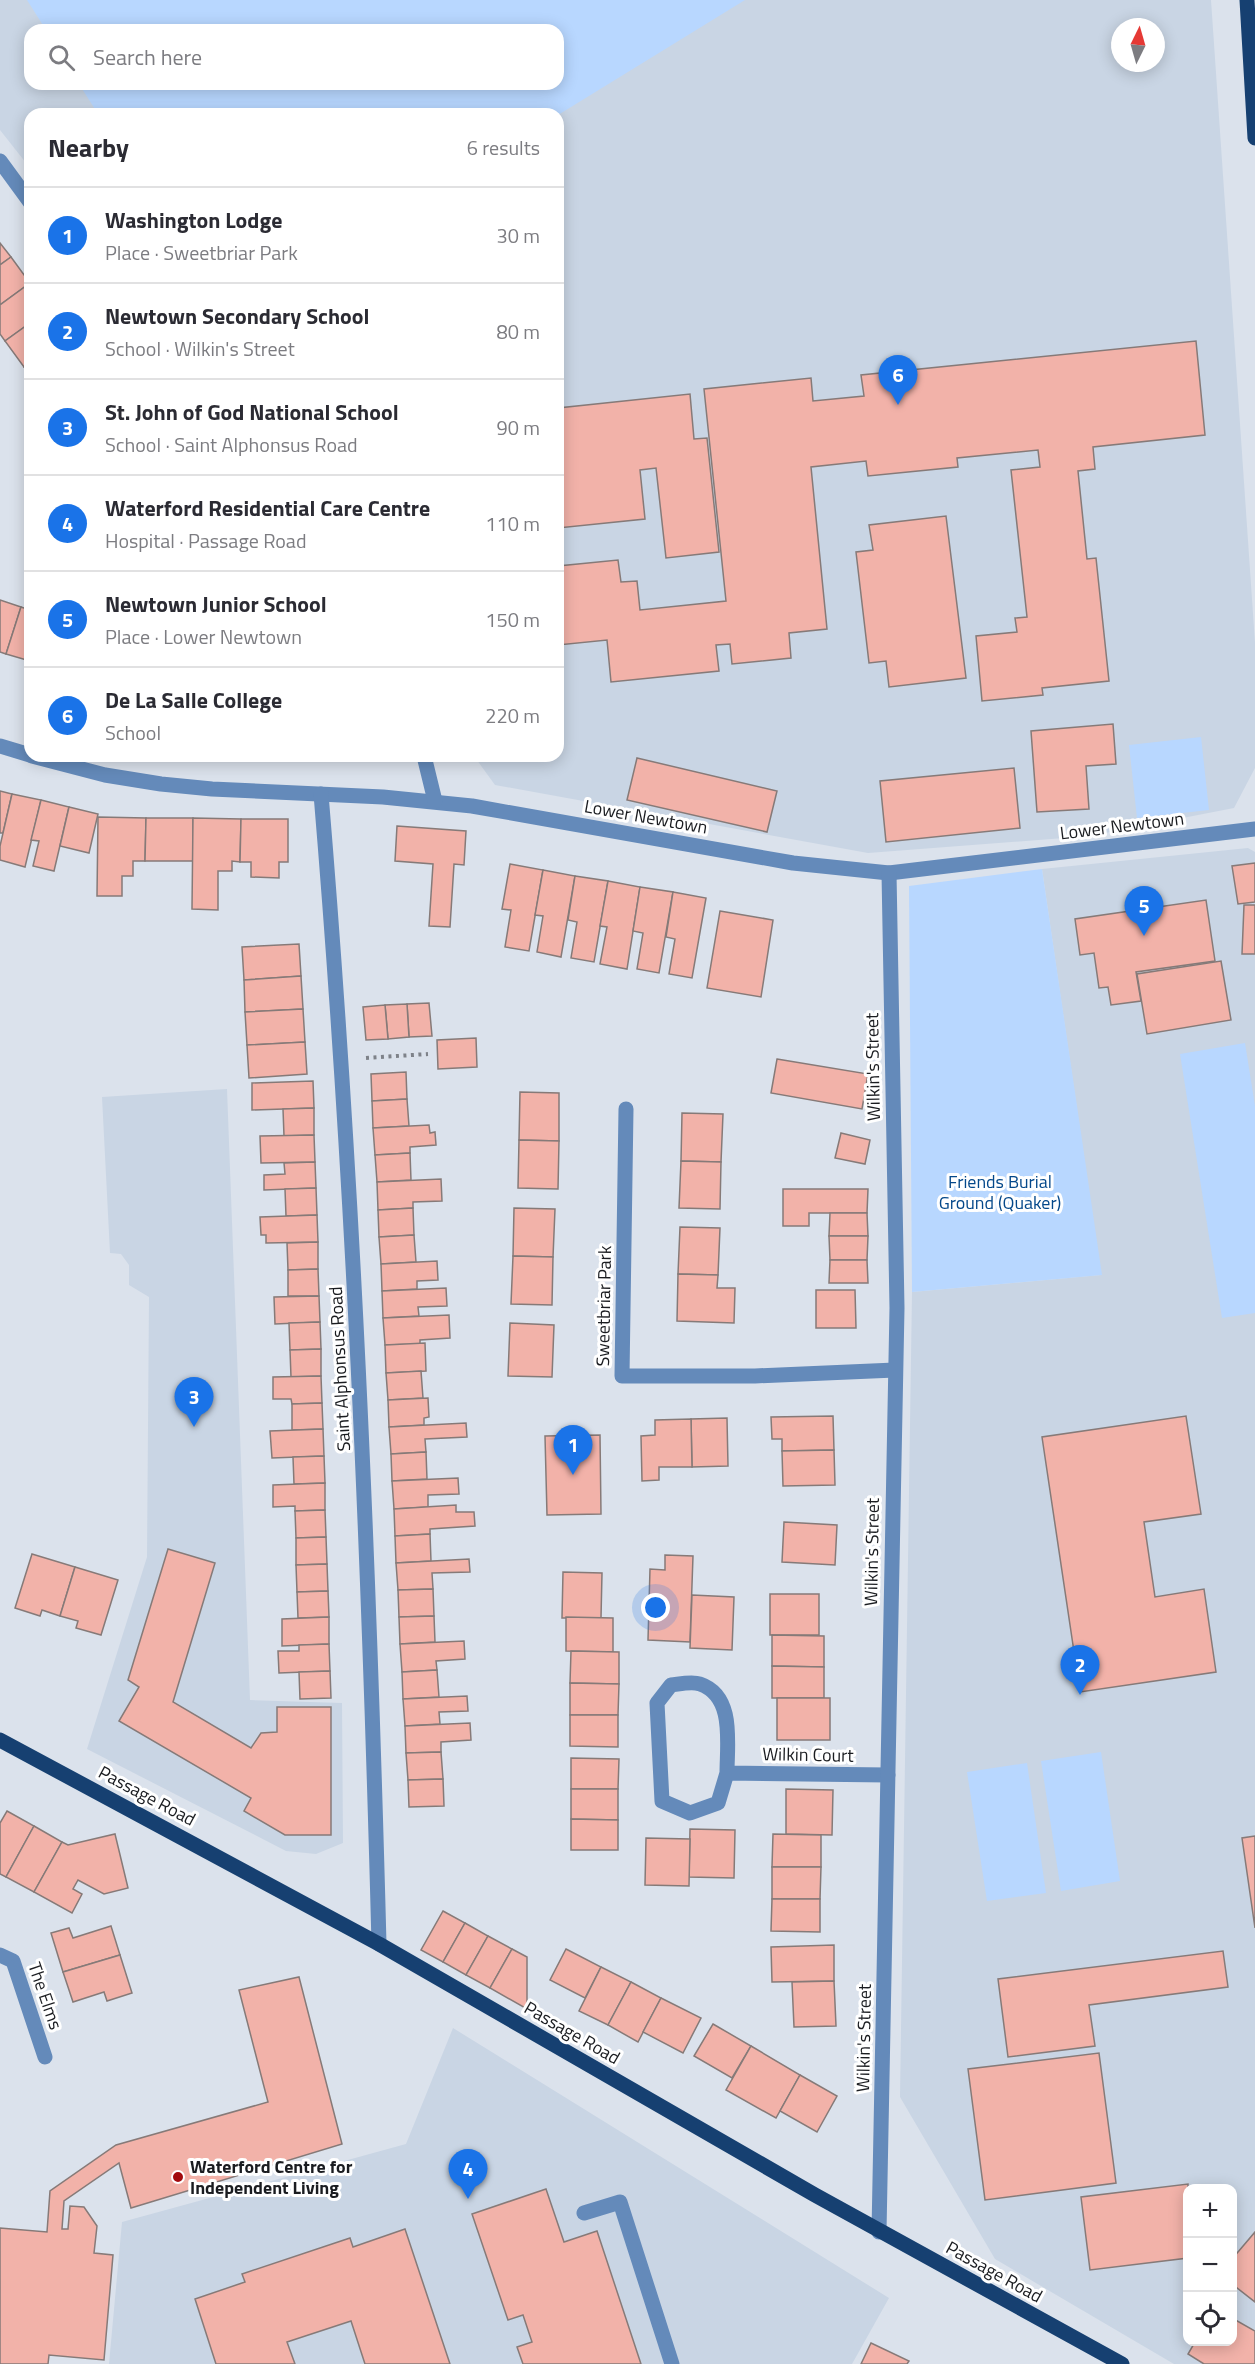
<!DOCTYPE html>
<meta charset="utf-8">
<style>
body{margin:0;font-family:"Titillium Web",sans-serif;background:#f2f2f3;color:#2b2b33}
.controls{position:absolute;right:18px;bottom:18px;display:grid;overflow:hidden;border-radius:12px;box-shadow:0 3px 15px #0003}
.controls button{width:54px;height:54px;display:grid;place-items:center;padding:0;border:0;border-bottom:2px solid #e1e1e2;background:#fff;color:#2b2b33;font:30px sans-serif}
.compass{position:absolute;left:1111px;top:18px;width:54px;height:54px;border-radius:50%;background:#fff;box-shadow:0 3px 15px #0003;rotate:5deg}
.you{position:absolute;left:656px;top:1608px;width:21px;height:21px;margin:-15px;border:4px solid #fff;border-radius:50%;background:#1a73e8;box-shadow:0 0 0 9px #1a73e833}
.badge{display:grid;place-items:center;width:39px;height:39px;border-radius:50%;background:#1a73e8;color:#fff;font-size:20px;font-weight:700}
.pin{position:absolute;translate:-50% -50px;filter:drop-shadow(0 2px 3px #0008)}
.pin::after{content:'';position:absolute;top:32px;width:21px;height:18px;background:inherit;clip-path:polygon(0 0,100% 0,50% 100%)}
.list{margin:0;padding:0;list-style:none}
h2{display:flex;justify-content:space-between;align-items:center;height:78px;margin:0;padding:0 24px;font-size:26px}
h2 small{font-size:20px;font-weight:400;color:#7c7c81}
.list li{display:grid;grid-template-columns:39px 1fr auto;gap:18px;align-items:center;box-sizing:border-box;height:96px;padding:0 24px;border-top:2px solid #e1e1e2}
.list b{display:block;font-size:22px;white-space:nowrap}
.list p{margin:0;font-size:20px;white-space:nowrap;color:#7c7c81}
.list em{font-size:20px;font-style:normal;color:#7c7c81}
.icon{flex:none;width:33px;height:33px;fill:none;stroke:currentColor;stroke-width:2;stroke-linecap:round;stroke-linejoin:round}
.map{position:relative;flex:none;width:1255px;height:2364px;overflow:hidden}
.search{position:absolute;background:#fff;box-shadow:0 3px 15px #0003;left:24px;top:24px;width:540px;height:66px;display:flex;align-items:center;gap:15px;box-sizing:border-box;padding:0 21px;border-radius:18px;color:#7c7c81;font-size:22px}
.panel{position:absolute;background:#fff;box-shadow:0 3px 15px #0003;left:24px;top:108px;width:540px;height:654px;border-radius:18px}
.map>svg:first-child{display:block}
.built{fill:#c9d5e4;fill-rule:evenodd}
.green{fill:#b8d7ff}
.building{fill:#f2b2a9;stroke:#867a78;stroke-width:1.5}
.lines{fill:none;stroke-linecap:round;stroke-linejoin:round}
.path{stroke:#7e8289;stroke-width:4;stroke-dasharray:3 4.5;stroke-linecap:butt}
.minor{stroke:#648aba;stroke-width:15}
.major{stroke:#164071;stroke-width:15}
.poi-dot{fill:#a30a0e;stroke:#fff;stroke-width:2}
.labels{text-anchor:middle;stroke-width:6;stroke-linejoin:round;paint-order:stroke}
.street-label{font-size:18px;fill:#1a1c20;stroke:#fff}
.park-label{font-size:18px;fill:#04488a;stroke:#fff}
.poi-label{font-size:18px;font-weight:bold;fill:#1a1c20;stroke:#fff;text-anchor:start}
</style>
<div class="map">
<svg width="1255" height="2364" viewBox="0 0 1255 2364">
<rect width="100%" height="100%" fill="#dbe2ec"/>
<g class="built">
<path d="M0 0H1211L1255 643V768L1234 808 1090 836 868 853 495 785 474 756H558V114H30V168L0 130ZM1120 27H1156V63H1120ZM30 30H558V84H30Z"/>
<path d="M1248 848 1255 852V2364H1174L995 2259 900 2097 912 1292 1101 1275 1042 869ZM1188 2188H1232V2342H1188Z"/>
<path d="M227 1089 250 1700 342 1703 343 1843 316 1854 286 1851 87 1749 147 1557 149 1297 129 1285V1265L121 1254 110 1253 102 1097Z"/>
<path d="M453 2028 889 2298 852 2364H109L122 2222 406 2144Z"/>
</g>
<g class="green">
<path d="M27 0H745L558 115 98 114 79 84H558V30H46Z"/>
<path d="M1201 737 1209 810 1137 818 1129 745Z"/>
<path d="M1042 869 1102 1275 912 1292 909 886Z"/>
<path d="M1245 1043 1255 1106V1313L1222 1318 1180 1054Z"/>
<path d="M1101 1752 1120 1881 1061 1891 1041 1761Z"/>
<path d="M1027 1763 1046 1893 987 1901 967 1772Z"/>
</g>
<g class="building">
<path d="M0 243 11 257 0 265Z"/>
<path d="M11 257 30 283 0 305V265Z"/>
<path d="M30 283V323L5 341 0 334V305Z"/>
<path d="M30 323V363L24 367 5 341Z"/>
<path d="M1196 341 1205 435 1093 447 1095 469 1078 471 1087 559 1096 558 1109 681 1042 688 1043 695 982 701 976 636 1017 632 1015 618 1027 617 1011 470 1040 467 1038 450 957 458 958 467 868 476 866 461 811 467 827 629 789 633 791 658 732 664 730 644 716 645 719 671 611 682 607 640 558 645V566L618 560 621 582 637 581 640 610 726 601 704 389 811 378 813 401 864 396 861 375Z"/>
<path d="M30 363V375L24 367Z"/>
<path d="M690 394 694 439 707 438 719 552 666 558 656 468 640 470 645 519 558 528V408Z"/>
<path d="M946 516 966 678 889 687 886 661 869 663 856 552 873 550 869 525Z"/>
<path d="M0 600 21 607 6 654 0 652Z"/>
<path d="M21 607 30 610V661L6 654Z"/>
<path d="M1113 724 1116 764 1086 766 1089 809 1037 812 1031 731Z"/>
<path d="M637 758 777 791 767 832 627 800Z"/>
<path d="M1014 768 1020 828 886 842 880 781Z"/>
<path d="M0 791 12 794 3 833H0Z"/>
<path d="M12 794 41 800 25 867 0 860V846Z"/>
<path d="M41 800 69 807 54 871 33 866 39 841 31 840Z"/>
<path d="M69 807 98 814 89 853 60 846Z"/>
<path d="M98 817 146 818 145 861H133V876H122V896H97Z"/>
<path d="M146 818H193V861H145Z"/>
<path d="M193 818 241 819 240 862 232 861V871H218V910L192 909Z"/>
<path d="M241 819H288V862H279V878L251 877V862H240Z"/>
<path d="M397 826 466 831 464 865 454 864 450 927 429 926 433 864 395 861Z"/>
<path d="M1255 863V902L1238 904 1232 866Z"/>
<path d="M510 864 543 870 529 951 505 947 511 910 502 909Z"/>
<path d="M543 870 575 876 561 957 537 952 543 916 535 915Z"/>
<path d="M575 876 608 881 594 962 571 958 577 922 568 920Z"/>
<path d="M608 881 640 887 627 969 600 964 607 927 600 926Z"/>
<path d="M640 887 673 892 659 973 637 969 643 933 633 931Z"/>
<path d="M673 892 706 898 692 978 669 974 675 939 666 937Z"/>
<path d="M1206 900 1215 961 1136 972 1141 1001 1111 1005 1108 987 1099 988 1094 953 1080 955 1075 919Z"/>
<path d="M1244 905H1255V954H1242Z"/>
<path d="M720 911 773 920 761 997 707 988Z"/>
<path d="M299 944 301 976 244 980 242 947Z"/>
<path d="M1221 961 1231 1020 1147 1034 1137 974Z"/>
<path d="M301 976 303 1009 245 1012 244 980Z"/>
<path d="M429 1003 432 1036 409 1037 407 1004Z"/>
<path d="M407 1004 409 1037 388 1039 385 1005Z"/>
<path d="M385 1005 388 1039 366 1040 363 1007Z"/>
<path d="M303 1009 305 1042 247 1045 245 1012Z"/>
<path d="M476 1038 477 1067 438 1069 437 1040Z"/>
<path d="M305 1042 307 1074 249 1078 247 1045Z"/>
<path d="M777 1059 868 1074 862 1109 771 1093Z"/>
<path d="M406 1072 407 1099 372 1101 371 1074Z"/>
<path d="M313 1081 314 1108 252 1110V1083Z"/>
<path d="M520 1092 559 1093V1141L519 1140Z"/>
<path d="M407 1099 409 1126 373 1128 372 1101Z"/>
<path d="M314 1108V1135L284 1136 283 1109Z"/>
<path d="M682 1113 723 1114 721 1162 681 1161Z"/>
<path d="M429 1125 430 1133 435 1132 436 1145 410 1147V1153L375 1155 373 1128Z"/>
<path d="M841 1133 870 1140 865 1164 835 1158Z"/>
<path d="M314 1135 315 1162 261 1163 260 1136Z"/>
<path d="M519 1140 559 1141 558 1189 518 1188Z"/>
<path d="M410 1153 411 1180 377 1182 375 1155Z"/>
<path d="M681 1161 721 1162 720 1209 679 1208Z"/>
<path d="M315 1162 316 1188 264 1190V1175L285 1174 284 1163Z"/>
<path d="M441 1179 442 1201 413 1202V1208L378 1210 377 1182Z"/>
<path d="M316 1188 317 1215 286 1216 285 1189Z"/>
<path d="M783 1189H868L867 1213H809V1226H783Z"/>
<path d="M413 1208 414 1235 379 1237 378 1210Z"/>
<path d="M514 1208 555 1209 553 1257 513 1256Z"/>
<path d="M830 1213H867L868 1236H829Z"/>
<path d="M317 1215 318 1242 266 1243V1235H261L260 1217Z"/>
<path d="M680 1227 720 1228 718 1275 678 1274Z"/>
<path d="M414 1235 416 1262 381 1264 379 1237Z"/>
<path d="M829 1236H868L867 1260H830Z"/>
<path d="M318 1242V1269L288 1270 287 1243Z"/>
<path d="M513 1256 553 1257 552 1305 511 1304Z"/>
<path d="M830 1260H867L868 1283H829Z"/>
<path d="M437 1261 438 1280 417 1281V1289L382 1291 381 1264Z"/>
<path d="M318 1269 319 1296H288V1270Z"/>
<path d="M678 1274 718 1275 717 1288H735L734 1323 677 1321Z"/>
<path d="M446 1288 447 1306 418 1307 419 1316 383 1318 382 1291Z"/>
<path d="M816 1290H855L856 1328H816Z"/>
<path d="M319 1296 320 1322 275 1324 274 1297Z"/>
<path d="M449 1315 450 1338 420 1340V1344L385 1345 383 1318Z"/>
<path d="M320 1322 321 1349 290 1350 289 1323Z"/>
<path d="M510 1323 554 1325 552 1377 508 1376Z"/>
<path d="M425 1343 426 1371 386 1373 385 1345Z"/>
<path d="M321 1349V1376L291 1377 290 1350Z"/>
<path d="M421 1371 423 1398 388 1400 386 1373Z"/>
<path d="M321 1376 322 1403 292 1404 291 1399H273V1377Z"/>
<path d="M428 1398 429 1417 424 1418V1425L389 1427 388 1400Z"/>
<path d="M322 1403 323 1429 292 1430V1404Z"/>
<path d="M833 1416 834 1450 782 1451V1439H772L771 1417Z"/>
<path d="M1186 1416 1201 1514 1144 1522 1155 1597 1204 1589 1216 1672 1080 1692 1042 1437Z"/>
<path d="M727 1418 728 1466 692 1467 691 1419Z"/>
<path d="M691 1419 692 1467H659V1480L642 1481 641 1436 655 1435V1420Z"/>
<path d="M466 1423 467 1437 425 1439 426 1452 391 1454 389 1427Z"/>
<path d="M323 1429 324 1456 272 1458 270 1431Z"/>
<path d="M600 1435 601 1514 547 1515 545 1436Z"/>
<path d="M834 1450 835 1485 783 1486 782 1451Z"/>
<path d="M426 1452 427 1479 392 1481 391 1454Z"/>
<path d="M324 1456 325 1483 294 1484 293 1457Z"/>
<path d="M458 1478 459 1494 428 1495V1507L394 1509 392 1481Z"/>
<path d="M325 1483V1510L295 1511V1506L273 1507V1485Z"/>
<path d="M456 1505V1512H474L475 1526 430 1529V1534L395 1536 394 1509Z"/>
<path d="M325 1510 326 1537 296 1538 295 1511Z"/>
<path d="M784 1522 837 1525 835 1565 782 1562Z"/>
<path d="M430 1534 431 1561 396 1563 395 1536Z"/>
<path d="M326 1537 327 1564 296 1565V1538Z"/>
<path d="M168 1549 215 1563 173 1702 251 1748 261 1733 277 1732V1707H331V1835H285L244 1811 251 1798 119 1721 139 1687 128 1680Z"/>
<path d="M32 1554 75 1567 60 1616 42 1610 40 1616 15 1608Z"/>
<path d="M665 1555 693 1556 690 1642 648 1640 650 1569 665 1570Z"/>
<path d="M469 1559 470 1572 432 1573 433 1589 398 1590 396 1563Z"/>
<path d="M327 1564 328 1591 297 1592 296 1565Z"/>
<path d="M75 1567 118 1580 101 1635 76 1628 78 1621 60 1616Z"/>
<path d="M563 1572 602 1573 601 1618H562Z"/>
<path d="M433 1589 434 1616 399 1617 398 1590Z"/>
<path d="M328 1591 329 1617 298 1618 297 1592Z"/>
<rect x="770" y="1594" width="49" height="41"/>
<path d="M692 1595 734 1597 732 1650 690 1648Z"/>
<path d="M434 1616 435 1642 400 1644 399 1617Z"/>
<path d="M329 1617V1644L282 1646V1619Z"/>
<path d="M566 1617 613 1618V1652L566 1651Z"/>
<path d="M772 1635 824 1636V1667L772 1666Z"/>
<path d="M464 1641 465 1659 436 1661 437 1670 402 1672 400 1644Z"/>
<path d="M329 1644 330 1671 279 1673 278 1651H299V1645Z"/>
<path d="M571 1651 619 1652V1684L570 1683Z"/>
<path d="M772 1666 824 1667V1698H772Z"/>
<path d="M437 1670 439 1697 403 1699 402 1672Z"/>
<path d="M330 1671 331 1698 300 1699 299 1672Z"/>
<path d="M570 1683 619 1684 618 1715H570Z"/>
<path d="M467 1696 468 1711 439 1712 440 1724 405 1726 403 1699Z"/>
<rect x="777" y="1698" width="53" height="42"/>
<path d="M570 1715H618V1747L570 1746Z"/>
<path d="M470 1723 471 1740 441 1742V1752L406 1753 405 1726Z"/>
<path d="M441 1752 443 1779 408 1780 406 1753Z"/>
<path d="M571 1758 619 1759 618 1789H571Z"/>
<path d="M443 1779 444 1806 409 1807 408 1780Z"/>
<path d="M571 1789H618V1820L571 1819Z"/>
<path d="M786 1789 833 1790 832 1835 786 1834Z"/>
<path d="M7 1811 34 1826 6 1877 0 1874V1823Z"/>
<path d="M571 1819 618 1820V1850H571Z"/>
<path d="M34 1826 62 1842 34 1892 6 1877Z"/>
<path d="M690 1829 735 1830 734 1878 689 1877Z"/>
<path d="M115 1834 128 1888 104 1894 78 1880 73 1889 82 1894 72 1913 34 1892 62 1842 68 1845Z"/>
<path d="M773 1834 821 1835V1867H772Z"/>
<path d="M1255 1836V1928L1242 1838Z"/>
<path d="M646 1838 690 1839 689 1886 645 1885Z"/>
<path d="M772 1867H821L820 1899H772Z"/>
<path d="M772 1899H820V1932L771 1931Z"/>
<path d="M443 1911 465 1923 443 1962 421 1950Z"/>
<path d="M465 1923 488 1936 466 1975 443 1962Z"/>
<path d="M111 1926 120 1955 63 1972 51 1933 69 1928 73 1938Z"/>
<path d="M488 1936 512 1949 490 1988 466 1975Z"/>
<path d="M834 1945V1981L772 1982 771 1947Z"/>
<path d="M512 1949 527 1957V2009L490 1988Z"/>
<path d="M566 1949 601 1967 585 1998 550 1980Z"/>
<path d="M1223 1951 1228 1987 1089 2005 1095 2046 1008 2057 998 1979Z"/>
<path d="M120 1955 132 1993 107 2001 104 1992 73 2002 63 1972Z"/>
<path d="M601 1967 631 1982 608 2025 579 2011Z"/>
<path d="M299 1977 342 2144 131 2208 119 2163 64 2201 62 2229H68L70 2206 84 2207 97 2226 94 2253 113 2255 104 2360 49 2355 48 2364H0V2228L47 2232 50 2191 116 2145 268 2102 239 1990Z"/>
<path d="M834 1981 836 2026 794 2027 792 1982Z"/>
<path d="M631 1982 661 1998 638 2042 608 2025Z"/>
<path d="M661 1998 701 2018 683 2053 643 2032Z"/>
<path d="M713 2024 751 2046 732 2078 694 2056Z"/>
<path d="M751 2046 800 2075 776 2118 726 2090Z"/>
<path d="M1099 2053 1116 2183 985 2200 968 2069Z"/>
<path d="M800 2075 837 2096 817 2132 780 2111Z"/>
<path d="M1188 2184V2258L1090 2270 1081 2197Z"/>
<path d="M546 2189 564 2242 597 2231 641 2364H523L517 2347 532 2342 523 2315 508 2320 472 2214Z"/>
<path d="M405 2229 450 2364H365L351 2321 287 2342 295 2364H216L195 2299 245 2282 242 2274 350 2238 353 2247Z"/>
<path d="M1255 2232V2302L1232 2284V2259Z"/>
<path d="M1232 2318 1255 2331V2364H1204L1188 2354 1195 2342H1232Z"/>
<path d="M871 2343 909 2361 907 2364H861Z"/>
</g>
<g class="lines">
<path class="path" d="M366 1058 428 1054"/>
<g class="minor">
<path d="M0 161 30 202"/>
<path d="M0 746 30 755"/>
<path d="M32 756 105 775 161 784 212 789 383 797 472 806 793 863 889 873 1255 829"/>
<path d="M424 756 435 801"/>
<path d="M321 794C353 1177 369 1560 379 1944"/>
<path d="M626 1109 622 1376H755L895 1370"/>
<path d="M727 1773C727 1743 735 1696 700 1684 692 1681 680 1684 671 1685L657 1703 662 1801 690 1813 718 1803 727 1773 888 1775"/>
<path d="M0 1955 13 1961 45 2057"/>
<path d="M584 2213 620 2202 672 2364"/>
<path d="M879 2232 897 1308 889 873"/>
</g>
<g class="major">
<path d="M1247 0 1255 138"/>
<path d="M0 1740 379 1944 815 2195 1122 2364"/>
</g>
</g>
<circle class="poi-dot" cx="178" cy="2177" r="6"/>
<g class="labels">
<g class="street-label">
<text transform="translate(646 817) rotate(10)" y="6">Lower Newtown</text>
<text transform="translate(1122 826) rotate(-7)" y="6">Lower Newtown</text>
<text transform="translate(873 1067) rotate(-91)" y="6">Wilkin's Street</text>
<text transform="translate(604 1306) rotate(-89)" y="6">Sweetbriar Park</text>
<text transform="translate(340 1369) rotate(-93)" y="6">Saint Alphonsus Road</text>
<text transform="translate(872 1552) rotate(-89)" y="6">Wilkin's Street</text>
<text transform="translate(808 1755) rotate(1)" y="6">Wilkin Court</text>
<text transform="translate(147 1796) rotate(28)" y="6">Passage Road</text>
<text transform="translate(45 1996) rotate(71)" y="6">The Elms</text>
<text transform="translate(572 2033) rotate(30)" y="6">Passage Road</text>
<text transform="translate(864 2038) rotate(-89)" y="6">Wilkin's Street</text>
<text transform="translate(994 2272) rotate(29)" y="6">Passage Road</text>
</g>
<g class="park-label">
<text x="1000" y="1188">Friends Burial<tspan x="1000" dy="21">Ground (Quaker)</tspan></text>
</g>
<g class="poi-label">
<text x="190" y="2173">Waterford Centre for<tspan x="190" dy="21">Independent Living</tspan></text>
</g>
</g>
</svg>
<div class="controls">
<button>+</button>
<button>−</button>
<button><svg class="icon" aria-label="locate" viewBox="0 0 24 24"><circle cx="12" cy="12" r="6"/><path d="M12 2v4M12 18v4M2 12h4M18 12h4"/></svg></button>
</div>
<svg class="compass" viewBox="-18 -18 36 36"><path d="M0-13l5 13h-10z" fill="#e53935"/><path d="M0 13l5-13h-10z" fill="#7c7c81"/></svg>
<div class="you"></div>
<div class="pin badge" style="left:573px;top:1475px">1</div>
<div class="pin badge" style="left:1080px;top:1695px">2</div>
<div class="pin badge" style="left:194px;top:1427px">3</div>
<div class="pin badge" style="left:468px;top:2199px">4</div>
<div class="pin badge" style="left:1144px;top:936px">5</div>
<div class="pin badge" style="left:898px;top:405px">6</div>
<div class="search"><svg class="icon" aria-label="search" viewBox="0 0 24 24"><circle cx="10" cy="10" r="6"/><path d="M15 15l6 6"/></svg>Search here</div>
<section class="panel">
<h2>Nearby<small>6 results</small></h2>
<ul class="list">
<li><span class="badge">1</span><div><b>Washington Lodge</b><p>Place · Sweetbriar Park</p></div><em>30 m</em></li>
<li><span class="badge">2</span><div><b>Newtown Secondary School</b><p>School · Wilkin's Street</p></div><em>80 m</em></li>
<li><span class="badge">3</span><div><b>St. John of God National School</b><p>School · Saint Alphonsus Road</p></div><em>90 m</em></li>
<li><span class="badge">4</span><div><b>Waterford Residential Care Centre</b><p>Hospital · Passage Road</p></div><em>110 m</em></li>
<li><span class="badge">5</span><div><b>Newtown Junior School</b><p>Place · Lower Newtown</p></div><em>150 m</em></li>
<li><span class="badge">6</span><div><b>De La Salle College</b><p>School</p></div><em>220 m</em></li>
</ul>
</section>
</div>
